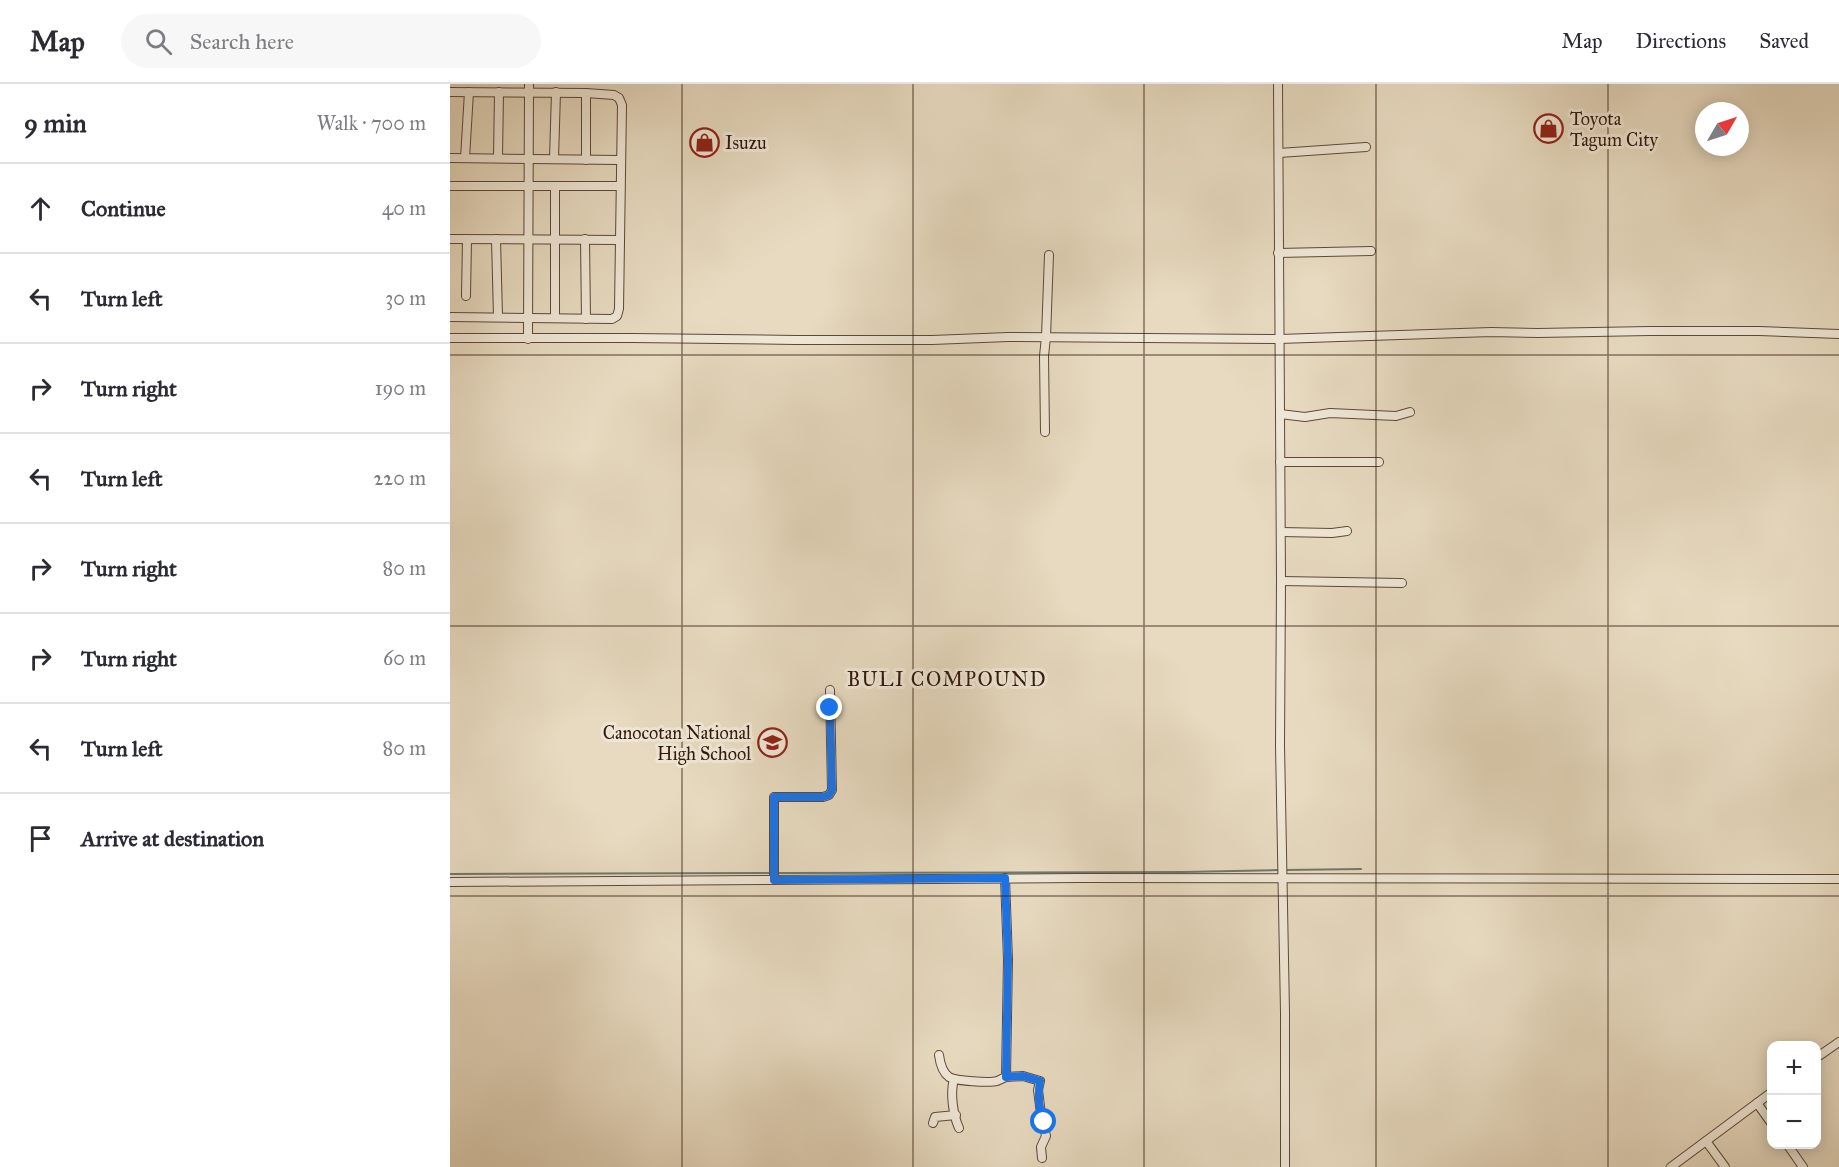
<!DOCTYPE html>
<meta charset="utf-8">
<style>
body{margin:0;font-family:"IM FELL Great Primer",serif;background:#f7f7f7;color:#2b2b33}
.controls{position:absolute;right:18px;bottom:18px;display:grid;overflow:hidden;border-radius:12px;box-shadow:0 3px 15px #0003}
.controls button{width:54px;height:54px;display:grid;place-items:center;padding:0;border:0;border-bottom:2px solid #e1e1e2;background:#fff;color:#2b2b33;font:30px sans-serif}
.compass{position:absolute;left:1245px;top:18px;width:54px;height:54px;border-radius:50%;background:#fff;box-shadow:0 3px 15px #0003;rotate:51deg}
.stop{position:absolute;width:18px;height:18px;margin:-14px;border:4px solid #1a73e8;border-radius:50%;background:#fff}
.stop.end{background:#1a73e8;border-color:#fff;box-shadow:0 2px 6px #0008}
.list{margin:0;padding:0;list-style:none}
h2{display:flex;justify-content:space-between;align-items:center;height:78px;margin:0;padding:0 24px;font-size:26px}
h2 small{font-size:20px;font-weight:400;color:#7c7c81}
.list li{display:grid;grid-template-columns:39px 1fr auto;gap:18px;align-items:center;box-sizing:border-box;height:90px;padding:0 24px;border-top:2px solid #e1e1e2}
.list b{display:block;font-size:22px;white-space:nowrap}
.list em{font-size:20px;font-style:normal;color:#7c7c81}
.icon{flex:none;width:33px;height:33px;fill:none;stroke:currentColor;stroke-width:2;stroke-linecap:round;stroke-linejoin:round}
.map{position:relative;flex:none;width:1389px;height:1083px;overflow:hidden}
header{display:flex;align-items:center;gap:36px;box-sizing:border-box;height:84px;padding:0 30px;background:#fff;border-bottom:2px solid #e1e1e2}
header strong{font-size:28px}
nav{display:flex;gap:33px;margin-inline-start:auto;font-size:21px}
.search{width:420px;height:54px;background:#f7f7f7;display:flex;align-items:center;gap:15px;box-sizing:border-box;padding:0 21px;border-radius:33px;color:#7c7c81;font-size:22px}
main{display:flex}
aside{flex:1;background:#fff}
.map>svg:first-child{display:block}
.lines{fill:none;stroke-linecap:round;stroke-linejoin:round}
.stream{stroke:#6e796d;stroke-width:2}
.street-casing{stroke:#5e483a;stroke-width:10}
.street{stroke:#efe7d6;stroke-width:8}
.route{stroke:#1a73e8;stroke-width:8}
.grid{fill:none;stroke:#31170d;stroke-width:1.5;stroke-opacity:0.55}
.labels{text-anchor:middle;stroke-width:6;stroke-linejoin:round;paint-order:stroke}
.poi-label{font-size:18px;fill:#31170d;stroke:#efe7d6;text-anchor:start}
.neighbourhood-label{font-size:20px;letter-spacing:1.5px;fill:#31170d;stroke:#efe7d6}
</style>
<header>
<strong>Map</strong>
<div class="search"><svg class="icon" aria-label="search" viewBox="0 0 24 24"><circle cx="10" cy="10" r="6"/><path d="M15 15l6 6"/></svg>Search here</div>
<nav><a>Map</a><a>Directions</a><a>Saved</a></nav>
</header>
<main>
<aside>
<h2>9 min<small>Walk · 700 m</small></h2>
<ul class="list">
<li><svg class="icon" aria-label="ahead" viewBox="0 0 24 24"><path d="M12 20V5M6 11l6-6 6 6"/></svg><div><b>Continue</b></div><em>40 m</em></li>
<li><svg class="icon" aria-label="left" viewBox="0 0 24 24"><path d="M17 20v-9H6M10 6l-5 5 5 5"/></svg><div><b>Turn left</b></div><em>30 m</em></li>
<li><svg class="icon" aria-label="right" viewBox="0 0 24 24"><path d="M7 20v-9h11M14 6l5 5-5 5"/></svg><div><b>Turn right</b></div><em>190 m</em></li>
<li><svg class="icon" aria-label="left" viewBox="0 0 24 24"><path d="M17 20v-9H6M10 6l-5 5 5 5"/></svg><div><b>Turn left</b></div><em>220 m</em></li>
<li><svg class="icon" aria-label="right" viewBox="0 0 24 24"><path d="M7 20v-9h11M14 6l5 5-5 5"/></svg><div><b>Turn right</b></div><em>80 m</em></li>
<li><svg class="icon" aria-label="right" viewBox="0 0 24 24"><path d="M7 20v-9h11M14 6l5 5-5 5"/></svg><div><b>Turn right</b></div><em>60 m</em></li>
<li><svg class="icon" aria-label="left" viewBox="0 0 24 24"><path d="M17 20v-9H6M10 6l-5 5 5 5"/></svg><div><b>Turn left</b></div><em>80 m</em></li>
<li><svg class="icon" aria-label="arrive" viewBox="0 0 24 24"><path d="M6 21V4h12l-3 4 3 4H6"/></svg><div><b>Arrive at destination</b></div></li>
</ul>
</aside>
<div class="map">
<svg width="1389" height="1083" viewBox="0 0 1389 1083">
<rect width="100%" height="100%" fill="#e7dac0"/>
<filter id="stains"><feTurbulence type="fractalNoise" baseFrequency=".00333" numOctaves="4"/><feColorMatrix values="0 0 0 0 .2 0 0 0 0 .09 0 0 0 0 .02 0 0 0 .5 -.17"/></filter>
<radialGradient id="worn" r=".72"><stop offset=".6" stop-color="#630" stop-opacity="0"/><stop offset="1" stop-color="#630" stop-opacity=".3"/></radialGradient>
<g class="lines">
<g class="stream">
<path d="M836 786 911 785"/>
<path d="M328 789 734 788 828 786"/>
<path d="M0 790 321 789"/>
</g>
<defs>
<g id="street">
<path d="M828 0 831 497 830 661 835 928V1083"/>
<path d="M0 8 136 9 164 11 169 14 172 21 169 225 167 232 162 235 0 233"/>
<path d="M136 9V76"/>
<path d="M829 69 916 63"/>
<path d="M0 74 170 76"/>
<path d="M15 74 19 8"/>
<path d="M48 74 49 8"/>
<path d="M104 75 106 8"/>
<path d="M0 102H170"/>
<path d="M0 155 170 156"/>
<path d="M46 155 48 233"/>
<path d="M135 155 136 235"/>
<path d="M828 169 921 167"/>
<path d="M16 212 17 155"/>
<path d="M105 234V102"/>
<path d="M0 254H182L346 256H482L558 253 829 255 1041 248 1088 249 1200 247H1309L1389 250"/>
<path d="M78 255 79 0"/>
<path d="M830 330 855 333 880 329 946 332 960 328"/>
<path d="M595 348 594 272 596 253 599 171"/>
<path d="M830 378H929"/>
<path d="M831 448 882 449 897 447"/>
<path d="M831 497 952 499"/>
<path d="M324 796V713H373L379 711 382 706 380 606"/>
<path d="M0 798 630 794 1389 795"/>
<path d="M489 971C490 979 492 988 499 993 505 997 540 999 547 997 548 997 555 993 556 993L558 876 555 794"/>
<path d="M1366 974 1389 958"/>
<path d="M556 993 573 992 590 997 588 1006 591 1030 596 1052 591 1063 592 1074"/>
<path d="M504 995C500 1009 503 1031 509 1044"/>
<path d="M1307 1019 1322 1040"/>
<path d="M483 1039 485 1033 506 1031"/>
<path d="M1256 1057 1275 1083"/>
<path d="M1337 1060 1353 1083"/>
<path d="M1221 1083 1322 1008"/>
</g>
</defs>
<use href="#street" class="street-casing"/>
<use href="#street" class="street"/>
</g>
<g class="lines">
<path class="route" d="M380 624 382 706 379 711 373 713H324V796L555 794 558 876 556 993 573 992 590 997C588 1010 589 1026 594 1038"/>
</g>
<path class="grid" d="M232 0V1083M463 0V1083M694 0V1083M926 0V1083M1158 0V1083M0 271H1389M0 542H1389M0 812H1389"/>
<defs>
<symbol id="shop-ring" viewBox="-11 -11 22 22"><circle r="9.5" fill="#efe7d6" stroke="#8f2418" stroke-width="1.5"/><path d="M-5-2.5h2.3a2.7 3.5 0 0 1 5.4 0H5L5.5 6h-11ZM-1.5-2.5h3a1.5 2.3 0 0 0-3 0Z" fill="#8f2418"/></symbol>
<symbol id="school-ring" viewBox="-11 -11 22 22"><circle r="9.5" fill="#efe7d6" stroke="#8f2418" stroke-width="1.5"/><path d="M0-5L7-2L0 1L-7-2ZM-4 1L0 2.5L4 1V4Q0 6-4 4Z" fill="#8f2418"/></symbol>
</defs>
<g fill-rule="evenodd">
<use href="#shop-ring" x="1082" y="28" width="33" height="33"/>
<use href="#shop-ring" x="238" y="42" width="33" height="33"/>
<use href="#school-ring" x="306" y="642" width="33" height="33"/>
</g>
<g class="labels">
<g class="poi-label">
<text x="1120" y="41">Toyota<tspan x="1120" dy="21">Tagum City</tspan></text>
<text x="275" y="65">Isuzu</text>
<text x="301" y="655" text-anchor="end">Canocotan National<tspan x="301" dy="21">High School</tspan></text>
</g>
<g class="neighbourhood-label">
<text x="497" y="602">BULI COMPOUND</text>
</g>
</g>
<rect width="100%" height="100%" filter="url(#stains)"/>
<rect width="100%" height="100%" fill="url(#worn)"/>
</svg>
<div class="controls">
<button>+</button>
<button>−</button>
</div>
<svg class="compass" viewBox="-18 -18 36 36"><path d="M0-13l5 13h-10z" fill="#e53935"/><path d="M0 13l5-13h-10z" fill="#7c7c81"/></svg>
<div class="stop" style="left:594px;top:1038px"></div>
<div class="stop end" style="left:380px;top:624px"></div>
</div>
</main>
